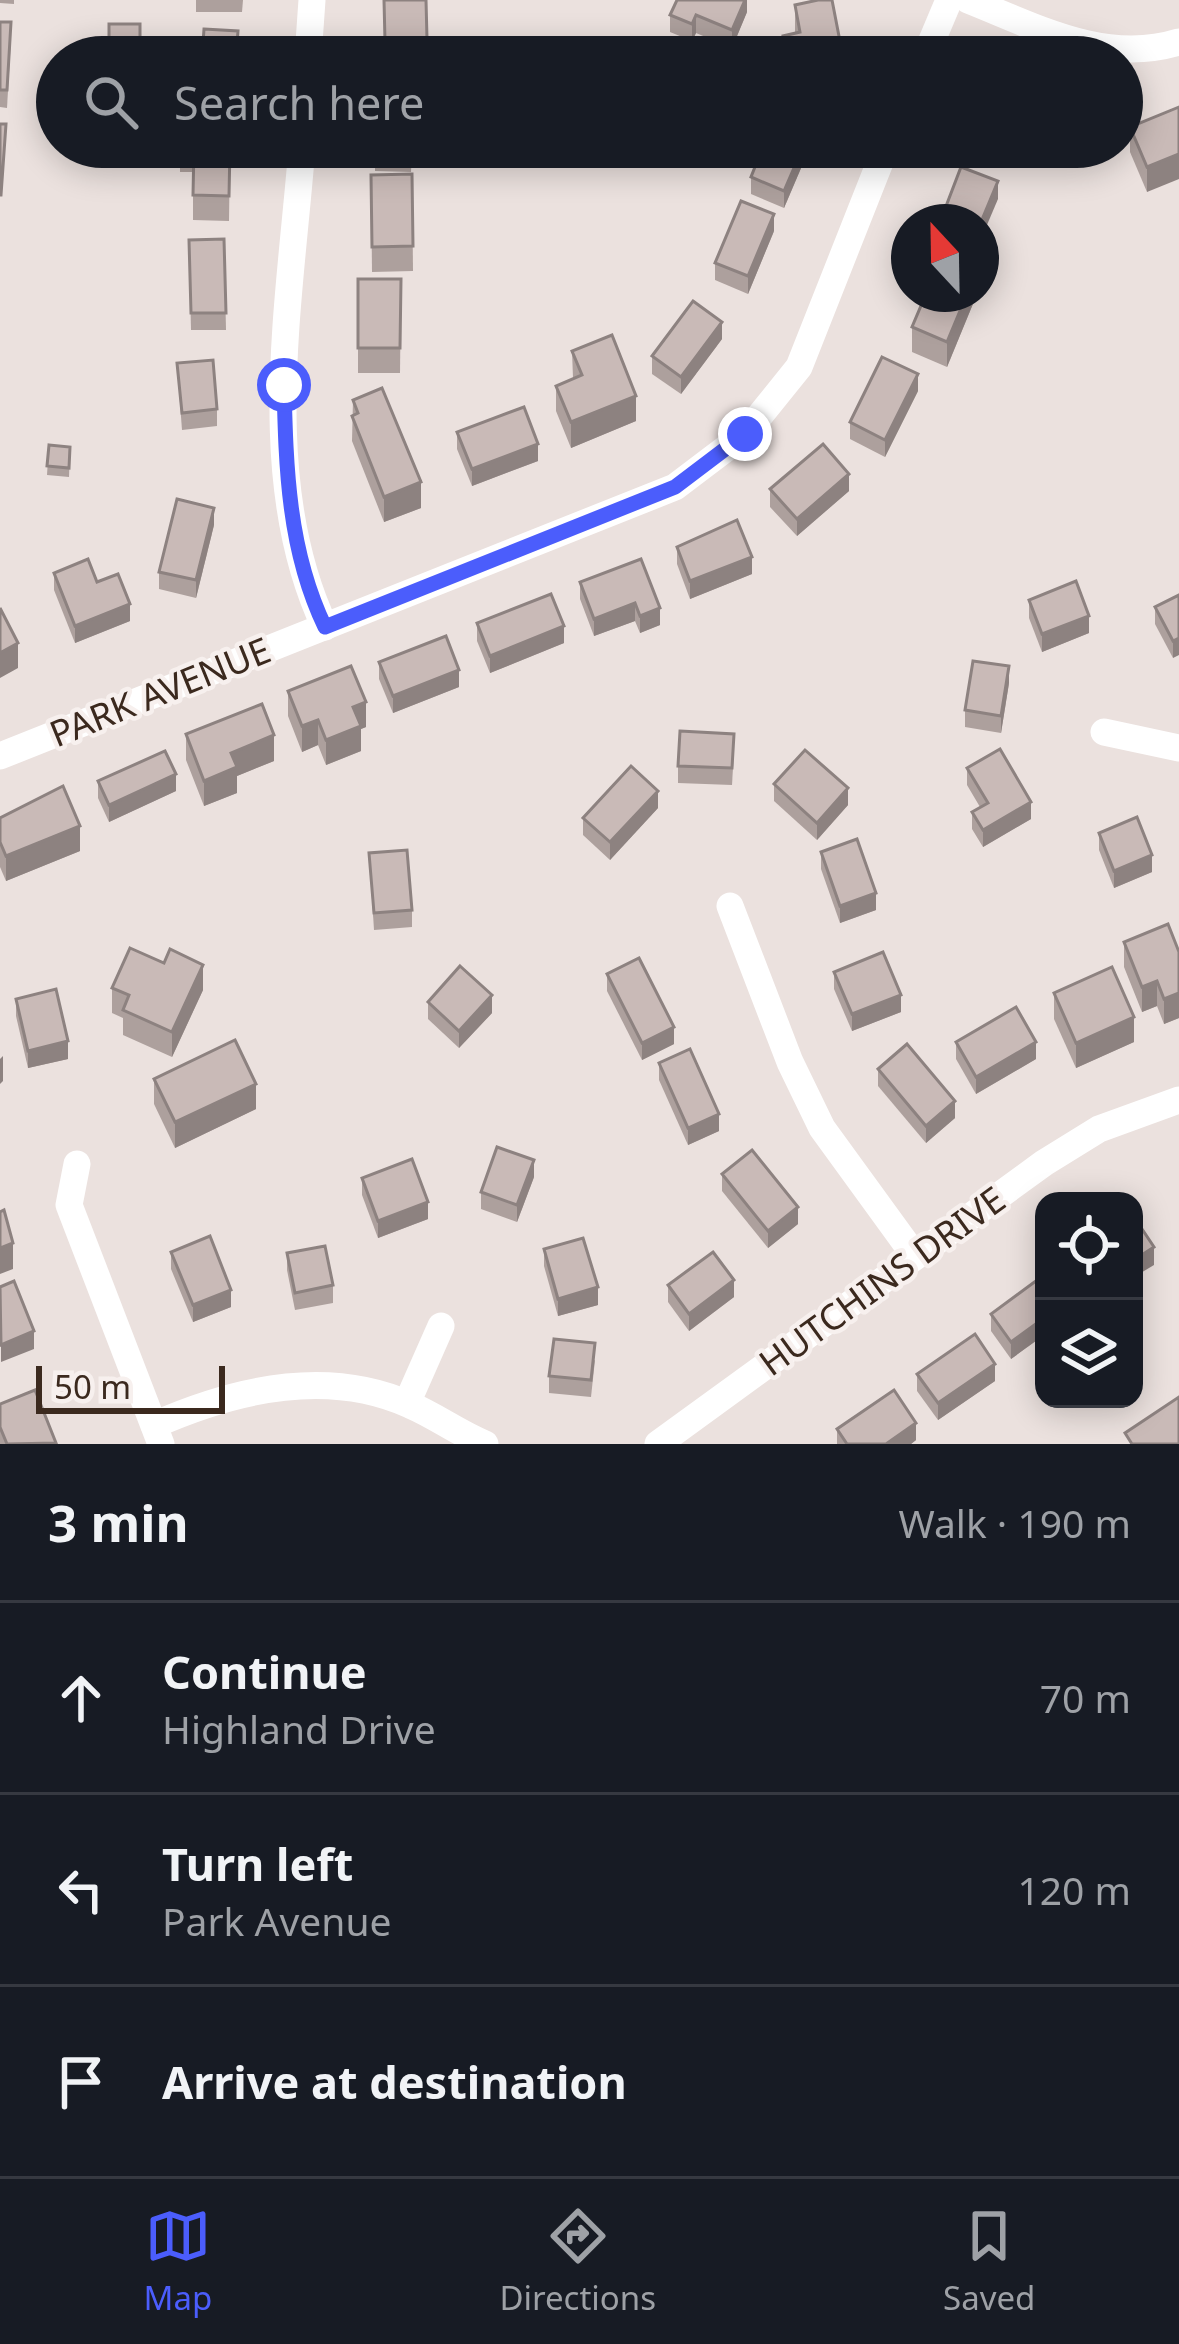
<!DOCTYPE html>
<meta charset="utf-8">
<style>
body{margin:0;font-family:"Noto Sans",sans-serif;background:#242831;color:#f1f3f6}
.controls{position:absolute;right:36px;bottom:36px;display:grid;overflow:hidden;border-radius:24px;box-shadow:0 6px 30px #0003}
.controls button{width:108px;height:108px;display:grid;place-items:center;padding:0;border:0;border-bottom:3px solid #363941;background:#171b24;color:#f1f3f6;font:60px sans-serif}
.compass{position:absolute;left:891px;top:204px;width:108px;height:108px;border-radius:50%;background:#171b24;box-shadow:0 6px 30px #0003;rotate:338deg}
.scale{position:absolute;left:36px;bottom:30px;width:189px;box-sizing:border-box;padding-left:12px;border:6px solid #3b291e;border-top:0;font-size:33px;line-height:42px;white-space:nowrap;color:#3b291e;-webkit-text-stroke:9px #f7f0ee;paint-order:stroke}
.stop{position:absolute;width:36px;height:36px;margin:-27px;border:9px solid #4b5dfc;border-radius:50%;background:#fff}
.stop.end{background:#4b5dfc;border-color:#fff;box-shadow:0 3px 12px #0008}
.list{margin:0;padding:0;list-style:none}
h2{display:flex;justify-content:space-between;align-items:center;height:156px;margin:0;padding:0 48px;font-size:51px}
h2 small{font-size:39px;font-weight:400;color:#9ea1a6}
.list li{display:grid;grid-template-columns:78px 1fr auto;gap:36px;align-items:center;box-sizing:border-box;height:192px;padding:0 48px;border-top:3px solid #363941}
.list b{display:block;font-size:45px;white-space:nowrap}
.list p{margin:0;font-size:39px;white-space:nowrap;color:#9ea1a6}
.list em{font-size:39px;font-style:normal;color:#9ea1a6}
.icon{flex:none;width:66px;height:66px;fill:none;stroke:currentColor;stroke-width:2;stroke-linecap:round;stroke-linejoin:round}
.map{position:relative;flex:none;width:1179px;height:1444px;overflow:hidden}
.search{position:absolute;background:#171b24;box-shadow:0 6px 30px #0003;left:36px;right:36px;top:36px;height:132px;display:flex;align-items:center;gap:30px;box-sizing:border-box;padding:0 42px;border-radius:66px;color:#9ea1a6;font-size:45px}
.sheet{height:732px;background:#171b24}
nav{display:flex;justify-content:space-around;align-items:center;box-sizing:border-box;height:168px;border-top:3px solid #363941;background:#171b24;font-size:33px;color:#9ea1a6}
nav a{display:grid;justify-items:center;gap:6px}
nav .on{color:#4b5dfc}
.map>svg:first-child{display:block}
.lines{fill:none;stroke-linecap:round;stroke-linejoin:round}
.street{stroke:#fff;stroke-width:27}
.wall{fill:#ada09d}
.shaded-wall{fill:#8d8280}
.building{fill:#c9bab7;stroke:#8d8280;stroke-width:3}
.route{stroke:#4b5dfc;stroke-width:15}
.labels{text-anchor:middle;stroke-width:9;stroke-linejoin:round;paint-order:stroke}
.street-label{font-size:36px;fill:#3b291e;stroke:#f7f0ee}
</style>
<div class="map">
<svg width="1179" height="1444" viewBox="0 0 1179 1444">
<rect width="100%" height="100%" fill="#ebe1de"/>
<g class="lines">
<g class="street">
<path d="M968 0C1036 27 1105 65 1179 42"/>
<path d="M308 57 312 0"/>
<path d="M925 57 949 0"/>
<path d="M302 147C290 302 256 481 325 627"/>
<path d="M1104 732 1179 748"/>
<path d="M0 756 675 487 745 434 799 367 886 147"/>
<path d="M730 906 790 1062 822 1128 915 1256"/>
<path d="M77 1164 69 1205 161 1444"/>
<path d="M407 1403 441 1326"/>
<path d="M154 1425C233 1390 326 1367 410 1405 436 1416 458 1433 485 1444"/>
<path d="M658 1444 1044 1163 1099 1129 1179 1100"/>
</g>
</g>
<g class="wall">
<path d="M0 0H14V4L0 3Z"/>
<path d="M196 0H243L242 12H196Z"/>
<path d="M384 0H426L427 57H385Z"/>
<path d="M747 0V12L732 48 696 33 692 41 670 32V15Z"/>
<path d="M795 5 843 57H783V36L795 33Z"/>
<path d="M0 22 11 39 7 108 0 107Z"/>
<path d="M1179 107 1147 192 1130 152V127Z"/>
<path d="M180 147H230L229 221 193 220V172H180Z"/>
<path d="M375 147H412L411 172 375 171Z"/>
<path d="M810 147 784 208 751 194V177Z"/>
<path d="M964 147H1007L999 166 964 151Z"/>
<path d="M412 174 413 271 372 272 371 175Z"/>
<path d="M774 231 748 294 715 280V263Z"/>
<path d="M224 239 226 330H191L189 240Z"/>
<path d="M358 279H401L400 373H358Z"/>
<path d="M977 294 947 367 912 352V327Z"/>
<path d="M722 339 681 394 652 374V356Z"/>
<path d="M572 351 636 421 571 448 556 411V386L573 378Z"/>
<path d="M177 363 217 409V426L182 430Z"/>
<path d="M918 391 885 457 850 439V422Z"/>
<path d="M353 400 421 508 384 522 352 441Z"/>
<path d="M457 432 538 461 472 486 457 449Z"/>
<path d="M49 445 70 447 69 477 47 475Z"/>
<path d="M770 489 849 491 797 536 770 507Z"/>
<path d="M214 525 196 598 159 589V572Z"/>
<path d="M677 547 752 574 690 599 677 564Z"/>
<path d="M641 559 660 625 640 633 635 621 594 636 580 599V582Z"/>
<path d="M54 573 130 621 75 643 54 590Z"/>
<path d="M1179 595 1173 658 1155 624V607Z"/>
<path d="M1029 600 1089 633 1042 652 1029 618Z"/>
<path d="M477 623 564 643 490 673 477 641Z"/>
<path d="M379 662 459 687 393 713 379 679Z"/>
<path d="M1009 683 1001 733 965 727V710Z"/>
<path d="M288 691 366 727 361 729V751L326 765 318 745 302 752 288 716Z"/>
<path d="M186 734 274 761 237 776V793L204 806 186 760Z"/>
<path d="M734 751 732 785 678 783V766Z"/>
<path d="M967 768 1031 819 983 847 972 829V812L980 807 967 785Z"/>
<path d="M98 781 176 791 109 822 98 798Z"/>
<path d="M774 784 848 805 817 840 774 801Z"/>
<path d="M658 808 610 860 583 835V818Z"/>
<path d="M0 818 80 851 6 881 0 867Z"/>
<path d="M1099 833 1152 872 1114 888 1099 850Z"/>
<path d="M821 852 876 910 840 923 821 869Z"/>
<path d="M369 853 412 910V927L374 930Z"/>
<path d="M1124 942 1179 952V1018L1164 1024 1157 1006 1142 1012 1124 967Z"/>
<path d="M834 972 901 1012 852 1031 834 989Z"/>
<path d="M607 974 674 1044 642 1060 607 991Z"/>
<path d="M112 988 203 990 172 1057 123 1035V1018L112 1013Z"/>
<path d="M1054 993 1134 1042 1076 1068 1054 1019Z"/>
<path d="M16 999 68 1059 28 1068 16 1016Z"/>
<path d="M428 1002 492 1013 459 1048 428 1019Z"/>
<path d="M956 1042 1036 1059 976 1094 956 1059Z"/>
<path d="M659 1063 719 1131 688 1145 659 1080Z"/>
<path d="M878 1069 955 1118 926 1143 878 1086Z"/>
<path d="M154 1079 256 1109 175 1148 154 1104Z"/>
<path d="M722 1174 798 1224 768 1248 722 1191Z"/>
<path d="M534 1177 517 1222 481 1209V1192Z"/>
<path d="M362 1178 428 1219 378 1238 362 1195Z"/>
<path d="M544 1249 598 1305 558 1316 544 1266Z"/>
<path d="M171 1252 231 1307 193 1322 171 1269Z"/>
<path d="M287 1253 333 1285V1303L295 1310 287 1270Z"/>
<path d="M1044 1275V1335L1011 1359 991 1331V1314Z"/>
<path d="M668 1285 734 1297 689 1331 668 1302Z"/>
<path d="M595 1360 591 1397 549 1393V1376Z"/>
<path d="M917 1374 995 1381 938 1420 917 1391Z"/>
<path d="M0 1404 56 1444H0Z"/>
<path d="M837 1429 916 1440 911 1444H837Z"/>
</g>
<g class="shaded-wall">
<path d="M745 0H747V12L732 48V30Z"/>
<path d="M696 15V33L692 41V24Z"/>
<path d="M803 147H810L784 208V191Z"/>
<path d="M1000 147H1007L999 166V149Z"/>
<path d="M1179 154V179L1147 192V167Z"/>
<path d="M998 181V199L981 239V222Z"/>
<path d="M774 214V231L748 294V276Z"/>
<path d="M967 294H977L947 367V342Z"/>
<path d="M722 322V339L681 394V377Z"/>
<path d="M918 374V391L885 457V440Z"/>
<path d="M636 396V421L571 448V422Z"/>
<path d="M538 444V461L472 486V469Z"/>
<path d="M849 474V491L797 536V519Z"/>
<path d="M421 482V508L384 522V497Z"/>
<path d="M214 508V525L196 598V580Z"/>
<path d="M752 557V574L690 599V581Z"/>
<path d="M635 603V621L594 636V619Z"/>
<path d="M130 604V621L75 643V626Z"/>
<path d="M660 608V625L640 633V616Z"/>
<path d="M1089 616V633L1042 652V634Z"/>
<path d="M564 626V643L490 673V656Z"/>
<path d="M1179 638V655L1173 658V641Z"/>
<path d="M18 643V668L0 678V653Z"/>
<path d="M1009 666V683L1001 733V716Z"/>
<path d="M459 670V687L393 713V696Z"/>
<path d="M366 702V727L361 729V751L326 765V740L353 707Z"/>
<path d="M318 720V745L302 752V726Z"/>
<path d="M274 735V761L237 776V793L204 806V781L231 753Z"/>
<path d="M176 774V791L109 822V805Z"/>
<path d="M848 788V805L817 840V823Z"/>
<path d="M658 791V808L610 860V842Z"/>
<path d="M1031 802V819L983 847V830Z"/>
<path d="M80 826V851L6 881V856Z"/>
<path d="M1152 855V872L1114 888V871Z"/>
<path d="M876 893V910L840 923V906Z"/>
<path d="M203 965V990L172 1057V1032Z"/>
<path d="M1157 981V1006L1142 1012V987Z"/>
<path d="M1179 993V1018L1164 1024V999Z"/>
<path d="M492 995V1013L459 1048V1031Z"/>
<path d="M901 995V1012L852 1031V1014Z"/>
<path d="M1134 1017V1042L1076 1068V1043Z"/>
<path d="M674 1027V1044L642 1060V1043Z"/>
<path d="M68 1041V1059L28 1068V1051Z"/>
<path d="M1036 1042V1059L976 1094V1077Z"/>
<path d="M3 1056V1081L0 1084V1059Z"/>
<path d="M256 1084V1109L175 1148V1122Z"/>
<path d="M955 1101V1118L926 1143V1126Z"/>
<path d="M719 1114V1131L688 1145V1128Z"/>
<path d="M534 1160V1177L517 1222V1205Z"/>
<path d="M428 1202V1219L378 1238V1221Z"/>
<path d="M798 1207V1224L768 1248V1231Z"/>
<path d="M13 1243V1269L0 1274V1248Z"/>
<path d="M1154 1247V1265L1134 1277V1260Z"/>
<path d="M734 1280V1297L689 1331V1314Z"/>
<path d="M598 1287V1305L558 1316V1299Z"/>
<path d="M231 1290V1307L193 1322V1305Z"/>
<path d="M1044 1318V1335L1011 1359V1342Z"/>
<path d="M34 1331V1349L1 1362V1345Z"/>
<path d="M995 1364V1381L938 1420V1403Z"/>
<path d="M916 1423V1440L911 1444H886Z"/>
</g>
<g class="building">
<path d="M384 0H426L427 39 385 41Z"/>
<path d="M677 0H745L732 30 696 15 692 24 670 15Z"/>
<path d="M818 0H832L843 57H787L783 36 800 32 795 5Z"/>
<path d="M0 22H11L7 90H0Z"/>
<rect x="109" y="24" width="31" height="33"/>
<path d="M204 29 238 31 236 57H202Z"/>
<path d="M1179 107V154L1147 167 1130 127Z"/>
<path d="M0 124H6L1 195H0Z"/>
<path d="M194 147H230L229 196 193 195Z"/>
<path d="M375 147H411V155L375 154Z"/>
<path d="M763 147H803L784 191 751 177Z"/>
<path d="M961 167 998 181 981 222H940Z"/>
<path d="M412 174 413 246 372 247 371 175Z"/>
<path d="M741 201 774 214 748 276 715 263Z"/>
<path d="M224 239 226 313H191L189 240Z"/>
<path d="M358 279H401L400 348H358Z"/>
<path d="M926 294H967L947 342 912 327Z"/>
<path d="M693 301 722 322 681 377 652 356Z"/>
<path d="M612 335 636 396 571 422 556 386 582 375 572 351Z"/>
<path d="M882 357 918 374 885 440 850 422Z"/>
<path d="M213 360 217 409 182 413 177 363Z"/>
<path d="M382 388 421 482 384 497 352 416 358 413 353 400Z"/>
<path d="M524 407 538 444 472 469 457 432Z"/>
<path d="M823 444 849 474 797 519 770 489Z"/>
<path d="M49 445 70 447 69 468 47 466Z"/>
<path d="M177 499 214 508 196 580 159 572Z"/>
<path d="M737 520 752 557 690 581 677 547Z"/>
<path d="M88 559 97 582 118 574 130 604 75 626 54 573Z"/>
<path d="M641 559 660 608 640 616 635 603 594 619 580 582Z"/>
<path d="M1076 581 1089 616 1042 634 1029 600Z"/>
<path d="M551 594 564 626 490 656 477 623Z"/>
<path d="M1179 595V638L1173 641 1155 607Z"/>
<path d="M0 608 18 643 0 653Z"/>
<path d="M446 636 459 670 393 696 379 662Z"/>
<path d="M973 661 1009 666 1001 716 965 710Z"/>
<path d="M351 666 366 702 353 707 361 726 326 740 318 720 302 726 288 691Z"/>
<path d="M262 704 274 735 231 753 237 767 204 781 186 734Z"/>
<path d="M680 731 734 734 732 768 678 766Z"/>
<path d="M1000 749 1031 802 983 830 972 812 988 803 967 768Z"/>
<path d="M805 750 848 788 817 823 774 784Z"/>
<path d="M165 751 176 774 109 805 98 781Z"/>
<path d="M631 766 658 791 610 842 583 818Z"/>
<path d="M63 786 80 826 6 856 0 842V818Z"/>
<path d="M1137 817 1152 855 1114 871 1099 833Z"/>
<path d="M857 839 876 893 840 906 821 852Z"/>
<path d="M407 850 412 910 374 913 369 853Z"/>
<path d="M1168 924 1179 952V993L1164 999 1157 981 1142 987 1124 942Z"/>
<path d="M130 948 164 963 170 949 203 965 172 1032 123 1010 129 995 112 988Z"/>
<path d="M883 952 901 995 852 1014 834 972Z"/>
<path d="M639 958 674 1027 642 1043 607 974Z"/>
<path d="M460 966 492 995 459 1031 428 1002Z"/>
<path d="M1112 967 1134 1017 1076 1043 1054 993Z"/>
<path d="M56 989 68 1041 28 1051 16 999Z"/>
<path d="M1016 1007 1036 1042 976 1077 956 1042Z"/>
<path d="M235 1040 256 1084 175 1122 154 1079Z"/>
<path d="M907 1044 955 1101 926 1126 878 1069Z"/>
<path d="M690 1049 719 1114 688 1128 659 1063Z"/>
<path d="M497 1147 534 1160 517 1205 481 1192Z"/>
<path d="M752 1150 798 1207 768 1231 722 1174Z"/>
<path d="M412 1159 428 1202 378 1221 362 1178Z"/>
<path d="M4 1210 13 1243 0 1248V1212Z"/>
<path d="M1134 1217 1154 1247 1134 1260Z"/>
<path d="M210 1236 231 1290 193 1305 171 1252Z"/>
<path d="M583 1238 598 1287 558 1299 544 1249Z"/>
<path d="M325 1246 333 1285 295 1293 287 1253Z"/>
<path d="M713 1252 734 1280 689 1314 668 1285Z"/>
<path d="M1044 1275V1318L1011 1342 991 1314Z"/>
<path d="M14 1281 34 1331 1 1345 0 1287Z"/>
<path d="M975 1334 995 1364 938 1403 917 1374Z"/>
<path d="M554 1339 595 1343 591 1380 549 1376Z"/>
<path d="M35 1390 56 1443 7 1444 0 1427V1404Z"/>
<path d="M894 1390 916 1423 886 1444H847L837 1429Z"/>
<path d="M1179 1397V1444H1132L1125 1433Z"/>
</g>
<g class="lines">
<path class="route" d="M284 385C286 468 288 550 325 627L675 487 745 434"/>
</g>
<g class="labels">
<g class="street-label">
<text transform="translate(160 692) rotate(-22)" y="13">PARK AVENUE</text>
<text transform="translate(882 1281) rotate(-36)" y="13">HUTCHINS DRIVE</text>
</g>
</g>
</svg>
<div class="controls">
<button><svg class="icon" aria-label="locate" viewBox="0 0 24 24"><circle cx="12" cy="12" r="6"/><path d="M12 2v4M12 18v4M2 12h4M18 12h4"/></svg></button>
<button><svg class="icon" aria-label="layers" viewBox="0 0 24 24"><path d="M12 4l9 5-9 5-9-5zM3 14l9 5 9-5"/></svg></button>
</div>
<svg class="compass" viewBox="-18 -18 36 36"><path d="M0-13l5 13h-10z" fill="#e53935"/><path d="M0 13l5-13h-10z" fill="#9ea1a6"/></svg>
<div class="scale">50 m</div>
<div class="stop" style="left:284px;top:385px"></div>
<div class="stop end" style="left:745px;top:434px"></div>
<div class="search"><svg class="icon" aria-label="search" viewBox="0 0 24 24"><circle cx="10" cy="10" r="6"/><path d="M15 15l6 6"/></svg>Search here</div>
</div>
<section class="sheet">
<h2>3 min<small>Walk · 190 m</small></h2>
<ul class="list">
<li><svg class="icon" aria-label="ahead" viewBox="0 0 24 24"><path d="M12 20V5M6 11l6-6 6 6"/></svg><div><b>Continue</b><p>Highland Drive</p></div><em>70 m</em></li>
<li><svg class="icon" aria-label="left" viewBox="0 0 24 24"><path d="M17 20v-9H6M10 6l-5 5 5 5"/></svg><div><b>Turn left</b><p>Park Avenue</p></div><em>120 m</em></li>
<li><svg class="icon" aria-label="arrive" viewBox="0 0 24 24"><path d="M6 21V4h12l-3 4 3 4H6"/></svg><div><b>Arrive at destination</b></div></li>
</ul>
</section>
<nav>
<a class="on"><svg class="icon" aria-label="map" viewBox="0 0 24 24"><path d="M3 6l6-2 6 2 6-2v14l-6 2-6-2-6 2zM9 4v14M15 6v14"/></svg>Map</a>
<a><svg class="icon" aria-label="directions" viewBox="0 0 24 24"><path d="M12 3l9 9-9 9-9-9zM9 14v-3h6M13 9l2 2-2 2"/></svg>Directions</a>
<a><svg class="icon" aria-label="saved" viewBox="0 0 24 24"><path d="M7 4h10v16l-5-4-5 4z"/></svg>Saved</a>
</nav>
